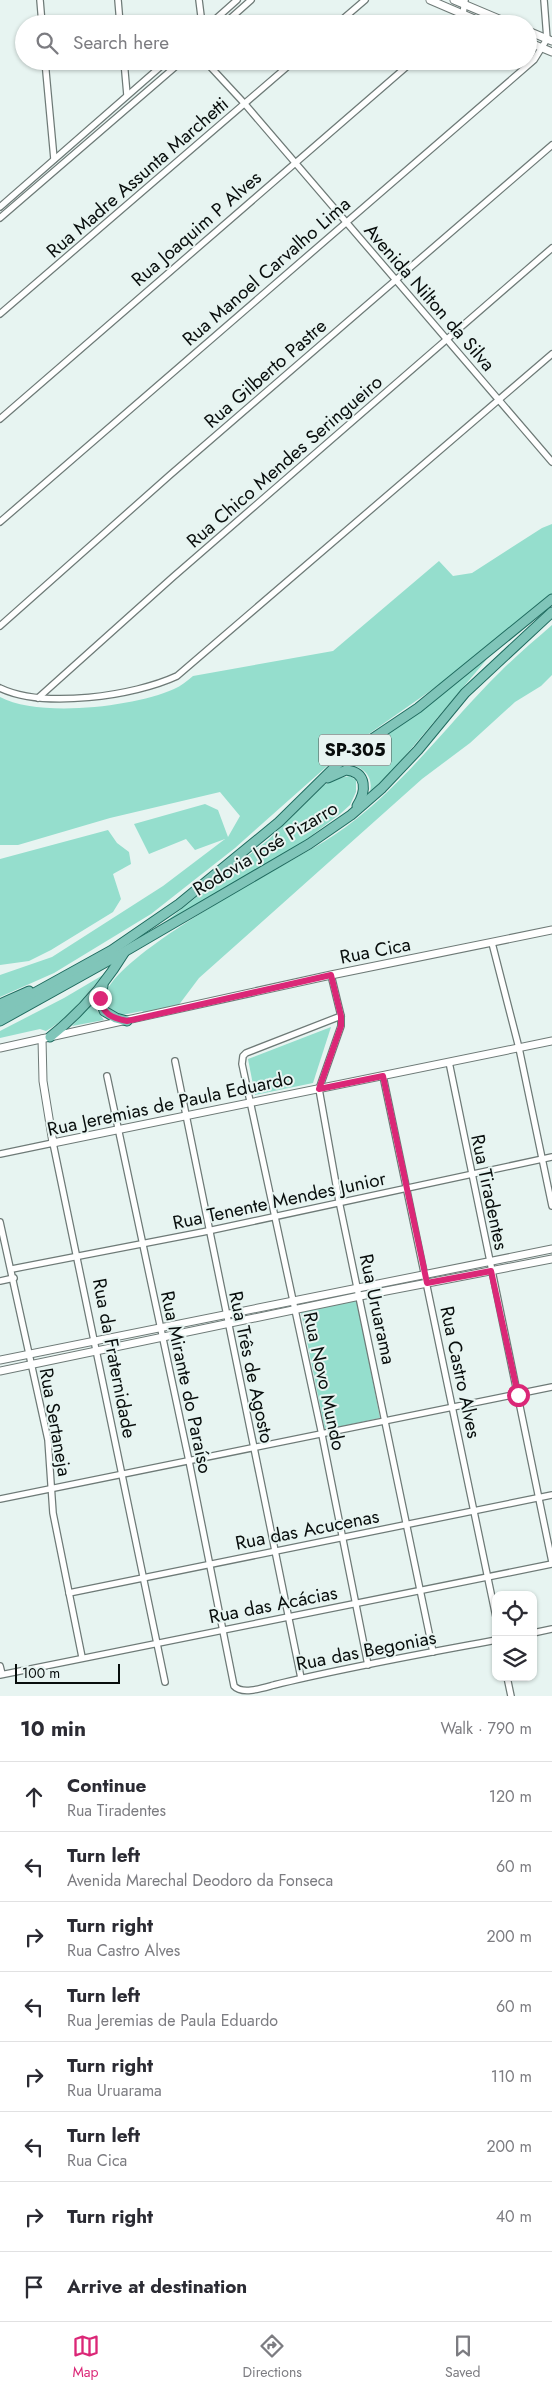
<!DOCTYPE html>
<meta charset="utf-8">
<style>
body{margin:0;font-family:Jost,sans-serif;background:#f7f7f7;color:#2b2b33}
.controls{position:absolute;right:15px;bottom:15px;display:grid;overflow:hidden;border-radius:10px;box-shadow:0 1px 4px #0004}
.controls button{width:45px;height:45px;display:grid;place-items:center;padding:0;border:0;border-bottom:1px solid #e1e1e2;background:#fff;color:#2b2b33;font:25px sans-serif}
.scale{position:absolute;left:15px;bottom:12px;width:105px;box-sizing:border-box;padding-left:5px;border:2px solid #080d0c;border-top:0;font-size:14px;line-height:18px;white-space:nowrap;color:#080d0c;-webkit-text-stroke:4px #e7f4f1;paint-order:stroke}
.stop{position:absolute;width:15px;height:15px;margin:-11px;border:4px solid #db2777;border-radius:50%;background:#fff}
.stop.end{background:#db2777;border-color:#fff;box-shadow:0 1px 5px #0008}
.list{margin:0;padding:0;list-style:none}
h2{display:flex;justify-content:space-between;align-items:center;height:65px;margin:0;padding:0 20px;font-size:21px}
h2 small{font-size:16px;font-weight:400;color:#7c7c81}
.list li{display:grid;grid-template-columns:32px 1fr auto;gap:15px;align-items:center;box-sizing:border-box;height:70px;padding:0 20px;border-top:1px solid #e1e1e2}
.list b{display:block;font-size:19px;white-space:nowrap}
.list p{margin:0;font-size:16px;white-space:nowrap;color:#7c7c81}
.list em{font-size:16px;font-style:normal;color:#7c7c81}
.icon{flex:none;width:28px;height:28px;fill:none;stroke:currentColor;stroke-width:2;stroke-linecap:round;stroke-linejoin:round}
.map{position:relative;flex:none;width:552px;height:1696px;overflow:hidden}
.search{position:absolute;background:#fff;box-shadow:0 1px 4px #0004;left:15px;right:15px;top:15px;height:55px;display:flex;align-items:center;gap:12px;box-sizing:border-box;padding:0 18px;border-radius:28px;color:#7c7c81;font-size:19px}
.sheet{height:625px;background:#fff}
nav{display:flex;justify-content:space-around;align-items:center;box-sizing:border-box;height:70px;border-top:1px solid #e1e1e2;background:#fff;font-size:14px;color:#7c7c81}
nav a{display:grid;justify-items:center;gap:2px}
nav .on{color:#db2777}
.map>svg:first-child{display:block}
.green{fill:#95decd}
.lines{fill:none;stroke-linecap:round;stroke-linejoin:round}
.minor-casing{stroke:#6e7a77;stroke-width:8}
.tertiary-casing{stroke:#6e7a77;stroke-width:9}
.primary-casing{stroke:#1f6b5f;stroke-width:11}
.minor{stroke:#fff;stroke-width:5.5}
.tertiary{stroke:#fff;stroke-width:7}
.primary{stroke:#80c5b9;stroke-width:9}
.route{stroke:#db2777;stroke-width:6}
.labels{text-anchor:middle;stroke-width:4;stroke-linejoin:round;paint-order:stroke}
.shield{fill:#e7f4f1;stroke:#4b5251;stroke-width:1}
.shield-label{font-size:18px;font-weight:bold;fill:#080d0c}
.street-label{font-size:19px;fill:#080d0c;stroke:#e7f4f1}
</style>
<div class="map">
<svg width="552" height="1696" viewBox="0 0 552 1696">
<rect width="100%" height="100%" fill="#e7f4f1"/>
<g class="green">
<path d="M552 524V594L450 677 343 752 235 848 151 914 54 973 0 997V975L52 957 163 886 225 839 195 850 186 839 149 854 134 824 205 804 218 810 228 837 240 816 220 792 110 818 18 845H0V697C39 718 134 707 174 689 181 686 187 681 193 676L333 651 439 561 453 576 472 573 542 528Z"/>
<path d="M552 625V675L541 686 515 702 470 743 422 779 199 978 178 1006 146 1014 142 1011 117 1016C111 1011 104 1006 105 998 106 964 241 889 271 872 300 855 329 841 355 820 410 777 452 719 501 671 517 655 535 640 552 625Z"/>
<path d="M487 659 394 769 370 792C374 774 361 765 344 764Z"/>
<path d="M350 776 356 780V792L350 805 340 814 303 842 159 927 268 840 324 785 339 778Z"/>
<path d="M108 830 117 843 129 852 131 864 113 874 121 899 113 912 51 950 29 961 0 965V859Z"/>
<path d="M103 975C86 995 69 1018 46 1031L40 1029 0 1038V1031L64 998Z"/>
<path d="M94 1001 96 1009 104 1020 72 1026Z"/>
<path d="M331 1027 313 1083 255 1095 248 1059Z"/>
<path d="M357 1300 380 1418 325 1430 301 1312Z"/>
</g>
<g class="lines">
<defs>
<g id="minor">
<path d="M40 0 42 24"/>
<path d="M118 0 120 24"/>
<path d="M199 0 202 24"/>
<path d="M210 24 237 0"/>
<path d="M224 24 251 0"/>
<path d="M337 24 365 0"/>
<path d="M455 24 463 14 465 0"/>
<path d="M45 61 54 159"/>
<path d="M124 61 127 95"/>
<path d="M205 61 244 103 552 462"/>
<path d="M0 207 167 61"/>
<path d="M0 218 182 61"/>
<path d="M0 314 294 61"/>
<path d="M0 419 413 61"/>
<path d="M0 522 534 60 547 39 544 0"/>
<path d="M0 626 170 475 552 145"/>
<path d="M0 688C44 709 134 696 177 676L552 354"/>
<path d="M38 698 173 577 552 248"/>
<path d="M492 943 519 1048 552 1206"/>
<path d="M331 975 341 1016V1026L319 1089 339 1201 433 1652"/>
<path d="M341 1016 246 1053 243 1056 242 1064 322 1435 368 1665"/>
<path d="M175 1061 301 1678"/>
<path d="M449 1062 552 1562"/>
<path d="M107 1076 189 1461 234 1686C242 1695 263 1688 274 1685 347 1667 422 1654 496 1640"/>
<path d="M383 1076 496 1617"/>
<path d="M0 1154 53 1143 165 1682"/>
<path d="M0 1222 48 1440 53 1513 82 1657"/>
<path d="M12 1269 203 1232 552 1157"/>
<path d="M0 1281 14 1278"/>
<path d="M0 1499 552 1387"/>
<path d="M69 1593 552 1495"/>
<path d="M533 1633 552 1629"/>
<path d="M0 1666 2 1674"/>
<path d="M0 1675 552 1564"/>
<path d="M507 1677 511 1696"/>
</g>
<g id="tertiary">
<path d="M430 0 486 24"/>
<path d="M454 0 511 24"/>
<path d="M528 31 552 41"/>
<path d="M528 42 552 52"/>
<path d="M42 1039 43 1081 53 1143 552 1041"/>
<path d="M0 1048 331 975 552 930"/>
<path d="M0 1360 552 1249"/>
<path d="M0 1371 360 1296 552 1259"/>
</g>
<g id="primary">
<path d="M328 778 346 770C368 772 366 792 357 806"/>
<path d="M103 986 100 998 104 1011 116 1018 127 1021"/>
<path d="M0 1004 29 991"/>
<path d="M0 1012 112 950 179 904 279 822 345 757 418 708 552 599"/>
<path d="M0 1021 124 952 309 844 351 815 382 788 418 750 465 693 552 612"/>
<path d="M50 1037C80 1013 104 986 124 953"/>
</g>
</defs>
<use href="#minor" class="minor-casing"/>
<use href="#tertiary" class="tertiary-casing"/>
<use href="#primary" class="primary-casing"/>
<use href="#minor" class="minor"/>
<use href="#tertiary" class="tertiary"/>
<use href="#primary" class="primary"/>
</g>
<g class="lines">
<path class="route" d="M100 998C102 1014 112 1018 127 1021L331 975 341 1016V1026L319 1089 383 1076 427 1283 491 1271 518 1395"/>
</g>
<g class="labels">
<rect class="shield" x="319" y="734.5" width="72" height="31" rx="4"/>
<g class="shield-label">
<text x="355" y="756">SP-305</text>
</g>
<g class="street-label">
<text transform="translate(137 177) rotate(-41)" y="7">Rua Madre Assunta Marchetti</text>
<text transform="translate(196 228) rotate(-41)" y="7">Rua Joaquim P Alves</text>
<text transform="translate(266 271) rotate(-41)" y="7">Rua Manoel Carvalho Lima</text>
<text transform="translate(430 297) rotate(49)" y="7">Avenida Nilton da Silva</text>
<text transform="translate(265 373) rotate(-41)" y="7">Rua Gilberto Pastre</text>
<text transform="translate(284 461) rotate(-41)" y="7">Rua Chico Mendes Seringueiro</text>
<text transform="translate(265 848) rotate(-31)" y="7">Rodovia José Pizarro</text>
<text transform="translate(375 950) rotate(-11)" y="7">Rua Cica</text>
<text transform="translate(170 1103) rotate(-12)" y="7">Rua Jeremias de Paula Eduardo</text>
<text transform="translate(490 1192) rotate(78)" y="7">Rua Tiradentes</text>
<text transform="translate(279 1200) rotate(-12)" y="7">Rua Tenente Mendes Junior</text>
<text transform="translate(378 1309) rotate(78)" y="7">Rua Uruarama</text>
<text transform="translate(115 1358) rotate(79)" y="7">Rua da Fraternidade</text>
<text transform="translate(252 1367) rotate(78)" y="7">Rua Três de Agosto</text>
<text transform="translate(461 1372) rotate(78)" y="7">Rua Castro Alves</text>
<text transform="translate(325 1381) rotate(78)" y="7">Rua Novo Mundo</text>
<text transform="translate(187 1382) rotate(78)" y="7">Rua Mirante do Paraíso</text>
<text transform="translate(56 1422) rotate(80)" y="7">Rua Sertaneja</text>
<text transform="translate(307 1529) rotate(-11)" y="7">Rua das Acucenas</text>
<text transform="translate(273 1604) rotate(-11)" y="7">Rua das Acácias</text>
<text transform="translate(366 1650) rotate(-11)" y="7">Rua das Begonias</text>
</g>
</g>
</svg>
<div class="controls">
<button><svg class="icon" aria-label="locate" viewBox="0 0 24 24"><circle cx="12" cy="12" r="6"/><path d="M12 2v4M12 18v4M2 12h4M18 12h4"/></svg></button>
<button><svg class="icon" aria-label="layers" viewBox="0 0 24 24"><path d="M12 4l9 5-9 5-9-5zM3 14l9 5 9-5"/></svg></button>
</div>
<div class="scale">100 m</div>
<div class="stop" style="left:518px;top:1395px"></div>
<div class="stop end" style="left:100px;top:998px"></div>
<div class="search"><svg class="icon" aria-label="search" viewBox="0 0 24 24"><circle cx="10" cy="10" r="6"/><path d="M15 15l6 6"/></svg>Search here</div>
</div>
<section class="sheet">
<h2>10 min<small>Walk · 790 m</small></h2>
<ul class="list">
<li><svg class="icon" aria-label="ahead" viewBox="0 0 24 24"><path d="M12 20V5M6 11l6-6 6 6"/></svg><div><b>Continue</b><p>Rua Tiradentes</p></div><em>120 m</em></li>
<li><svg class="icon" aria-label="left" viewBox="0 0 24 24"><path d="M17 20v-9H6M10 6l-5 5 5 5"/></svg><div><b>Turn left</b><p>Avenida Marechal Deodoro da Fonseca</p></div><em>60 m</em></li>
<li><svg class="icon" aria-label="right" viewBox="0 0 24 24"><path d="M7 20v-9h11M14 6l5 5-5 5"/></svg><div><b>Turn right</b><p>Rua Castro Alves</p></div><em>200 m</em></li>
<li><svg class="icon" aria-label="left" viewBox="0 0 24 24"><path d="M17 20v-9H6M10 6l-5 5 5 5"/></svg><div><b>Turn left</b><p>Rua Jeremias de Paula Eduardo</p></div><em>60 m</em></li>
<li><svg class="icon" aria-label="right" viewBox="0 0 24 24"><path d="M7 20v-9h11M14 6l5 5-5 5"/></svg><div><b>Turn right</b><p>Rua Uruarama</p></div><em>110 m</em></li>
<li><svg class="icon" aria-label="left" viewBox="0 0 24 24"><path d="M17 20v-9H6M10 6l-5 5 5 5"/></svg><div><b>Turn left</b><p>Rua Cica</p></div><em>200 m</em></li>
<li><svg class="icon" aria-label="right" viewBox="0 0 24 24"><path d="M7 20v-9h11M14 6l5 5-5 5"/></svg><div><b>Turn right</b></div><em>40 m</em></li>
<li><svg class="icon" aria-label="arrive" viewBox="0 0 24 24"><path d="M6 21V4h12l-3 4 3 4H6"/></svg><div><b>Arrive at destination</b></div></li>
</ul>
</section>
<nav>
<a class="on"><svg class="icon" aria-label="map" viewBox="0 0 24 24"><path d="M3 6l6-2 6 2 6-2v14l-6 2-6-2-6 2zM9 4v14M15 6v14"/></svg>Map</a>
<a><svg class="icon" aria-label="directions" viewBox="0 0 24 24"><path d="M12 3l9 9-9 9-9-9zM9 14v-3h6M13 9l2 2-2 2"/></svg>Directions</a>
<a><svg class="icon" aria-label="saved" viewBox="0 0 24 24"><path d="M7 4h10v16l-5-4-5 4z"/></svg>Saved</a>
</nav>
